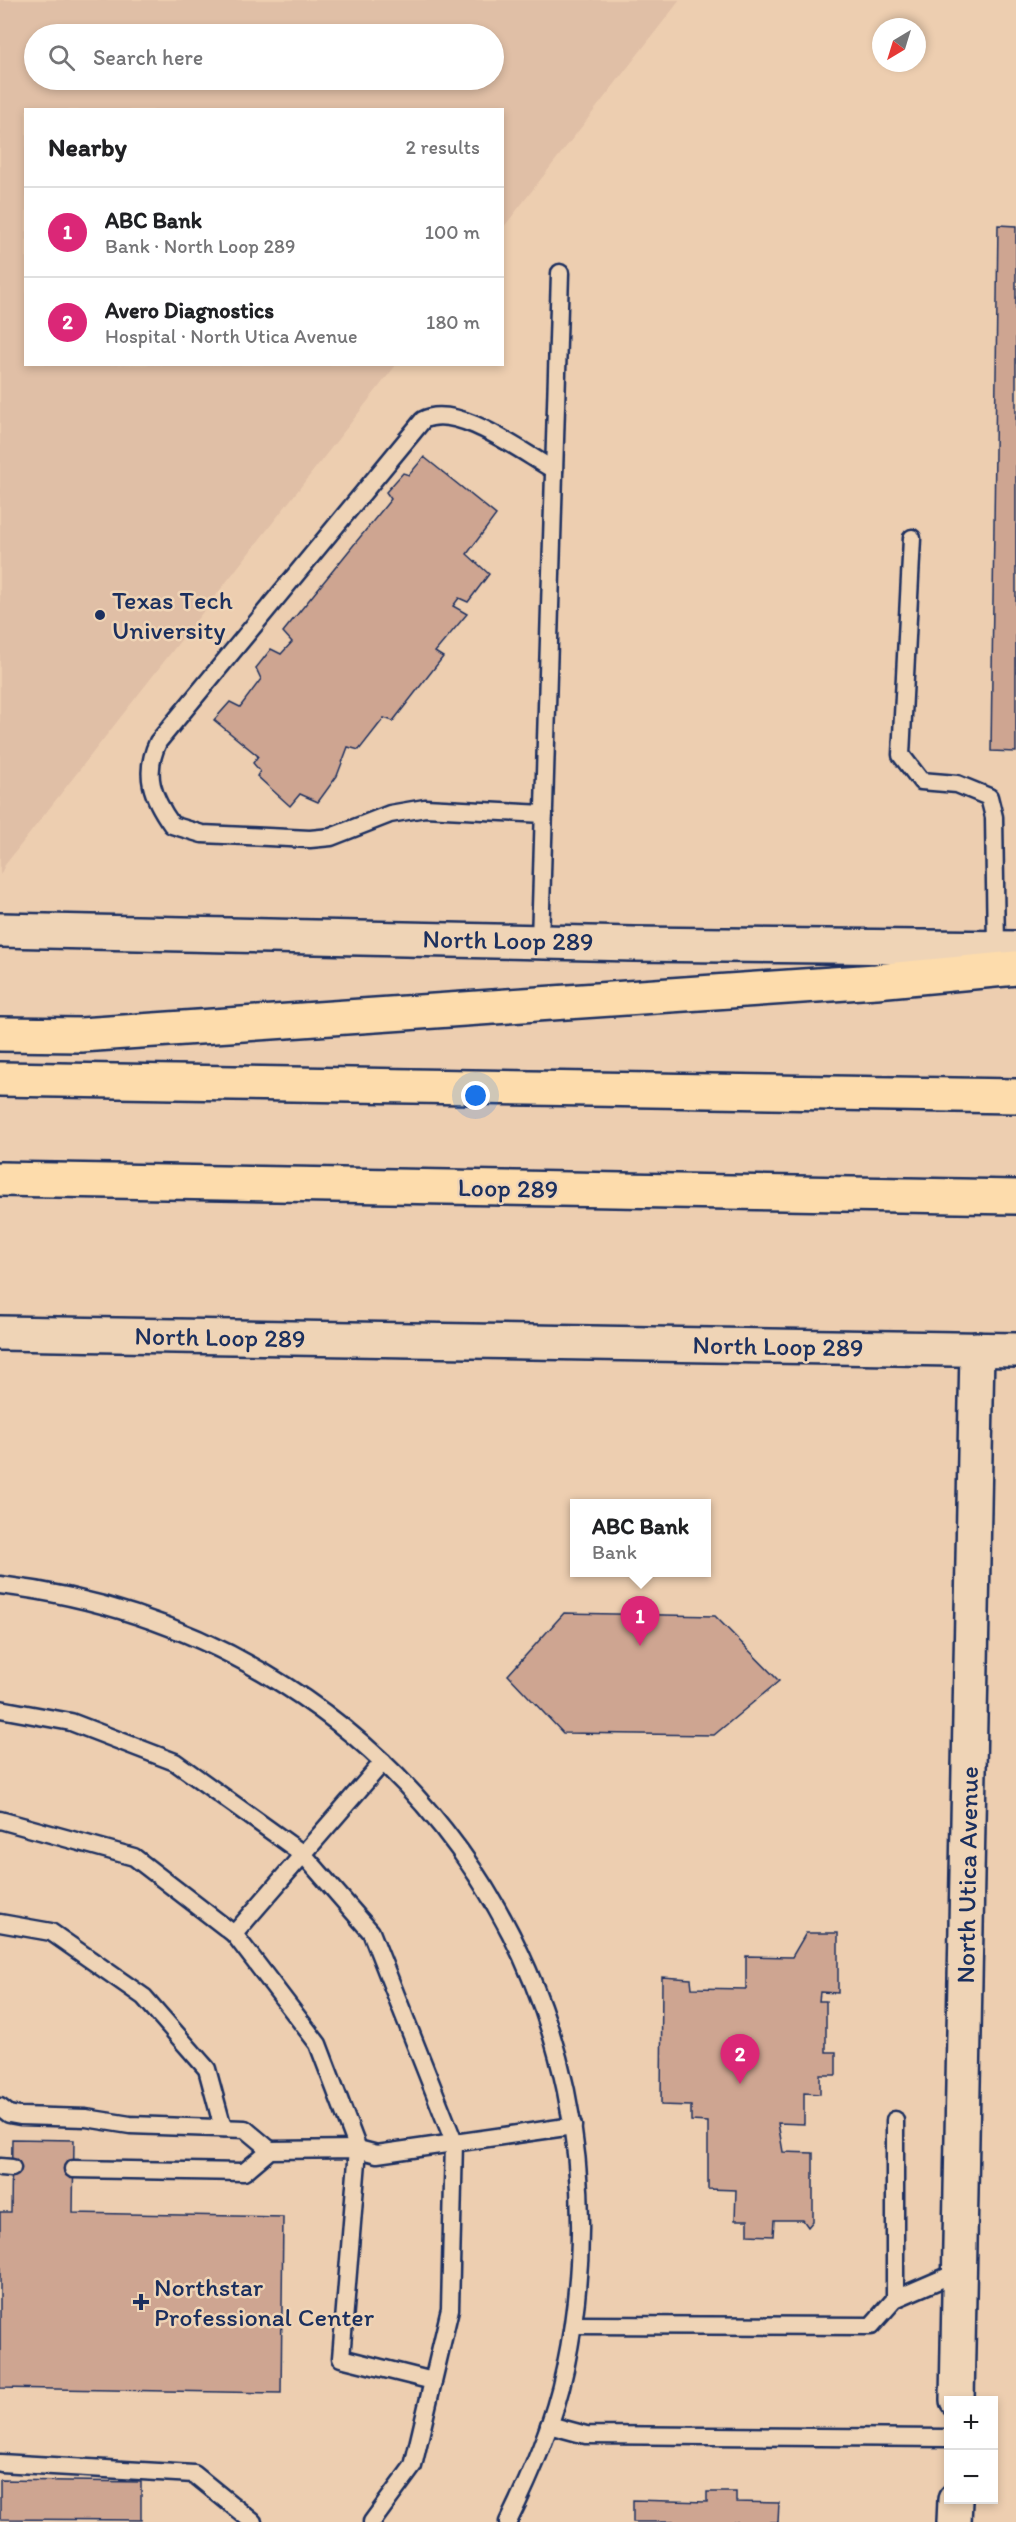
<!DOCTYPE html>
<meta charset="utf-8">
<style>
body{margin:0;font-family:Itim,sans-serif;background:#f2f2f2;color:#202124}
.controls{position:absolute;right:18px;bottom:18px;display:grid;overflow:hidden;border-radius:0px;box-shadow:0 3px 9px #0003}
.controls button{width:54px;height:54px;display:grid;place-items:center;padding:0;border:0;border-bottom:2px solid #e0e0e0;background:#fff;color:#202124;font:30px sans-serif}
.compass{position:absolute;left:872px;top:18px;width:54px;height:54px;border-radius:50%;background:#fff;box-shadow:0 3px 9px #0003;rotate:218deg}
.you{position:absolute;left:476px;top:1096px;width:21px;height:21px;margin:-15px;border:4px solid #fff;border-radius:50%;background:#1a73e8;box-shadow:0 0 0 9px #1a73e833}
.badge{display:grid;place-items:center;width:39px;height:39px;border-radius:50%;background:#db2777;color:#fff;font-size:20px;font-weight:700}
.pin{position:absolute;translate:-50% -50px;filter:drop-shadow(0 2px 3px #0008)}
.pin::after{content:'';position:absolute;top:32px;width:21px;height:18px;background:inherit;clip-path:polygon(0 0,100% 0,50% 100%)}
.popup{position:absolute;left:570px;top:1499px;width:141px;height:78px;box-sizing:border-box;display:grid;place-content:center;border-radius:0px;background:#fff;filter:drop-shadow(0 2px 4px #0005);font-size:20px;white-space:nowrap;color:#757577}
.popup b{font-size:22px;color:#202124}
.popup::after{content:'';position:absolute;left:50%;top:100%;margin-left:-12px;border:12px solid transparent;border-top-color:#fff}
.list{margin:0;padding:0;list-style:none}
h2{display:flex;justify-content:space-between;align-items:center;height:78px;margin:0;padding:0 24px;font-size:26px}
h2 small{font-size:20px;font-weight:400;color:#757577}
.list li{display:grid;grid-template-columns:39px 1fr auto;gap:18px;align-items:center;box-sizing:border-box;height:90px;padding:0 24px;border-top:2px solid #e0e0e0}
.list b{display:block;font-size:22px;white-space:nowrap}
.list p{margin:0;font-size:20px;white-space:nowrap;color:#757577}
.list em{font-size:20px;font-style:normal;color:#757577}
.icon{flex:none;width:33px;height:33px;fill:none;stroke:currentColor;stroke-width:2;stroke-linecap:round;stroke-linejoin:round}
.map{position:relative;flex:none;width:1016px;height:2522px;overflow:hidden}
.search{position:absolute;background:#fff;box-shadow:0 3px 9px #0003;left:24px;top:24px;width:480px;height:66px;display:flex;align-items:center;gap:15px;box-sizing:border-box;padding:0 21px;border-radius:33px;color:#757577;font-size:22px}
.panel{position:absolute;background:#fff;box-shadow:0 3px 9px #0003;left:24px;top:108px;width:480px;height:258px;border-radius:0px}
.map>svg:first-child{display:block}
.built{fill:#e0bfa6;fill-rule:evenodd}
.building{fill:#cea591;stroke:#1b2f5e;stroke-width:1.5}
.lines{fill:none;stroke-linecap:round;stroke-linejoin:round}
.lane-casing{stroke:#1b2f5e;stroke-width:21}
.street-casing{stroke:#1b2f5e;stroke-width:38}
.secondary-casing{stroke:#1b2f5e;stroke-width:38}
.highway-casing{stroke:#1b2f5e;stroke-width:38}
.lane{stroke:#efd4b6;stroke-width:16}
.street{stroke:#efd4b6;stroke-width:33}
.secondary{stroke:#efd4b6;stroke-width:33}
.highway{stroke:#fddcac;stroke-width:33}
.poi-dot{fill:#1b2f5e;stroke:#efd4b6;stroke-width:2}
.labels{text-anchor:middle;stroke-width:5;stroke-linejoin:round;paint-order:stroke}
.poi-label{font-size:26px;fill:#1b2f5e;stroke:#efd4b6;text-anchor:start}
.street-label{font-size:26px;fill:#1b2f5e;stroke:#efd4b6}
</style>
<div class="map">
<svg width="1016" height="2522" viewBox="0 0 1016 2522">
<rect width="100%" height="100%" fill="#edceb0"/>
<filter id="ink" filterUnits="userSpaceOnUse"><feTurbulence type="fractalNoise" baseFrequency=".0167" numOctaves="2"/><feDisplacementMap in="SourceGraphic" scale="12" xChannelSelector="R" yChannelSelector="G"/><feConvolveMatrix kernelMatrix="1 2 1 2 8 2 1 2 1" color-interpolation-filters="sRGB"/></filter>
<g filter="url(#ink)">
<path class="built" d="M0 0H680L503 228 502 110H26V364L396 365 5 865 0 875ZM34 34H494V80H34Z"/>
<g class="building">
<path d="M998 225 1016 226V752L991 751Z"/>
<path d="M424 457 496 515 467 554 489 574 468 602 459 598 453 606 467 614 435 652 443 657 393 721 384 718 359 750 348 747 337 776 318 802 300 794 290 806 257 776 260 771 253 763 258 756 214 720 230 702 240 707 261 679 256 668 271 649 281 654 292 642 283 632 391 499 386 492 403 473 409 475Z"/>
<path d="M564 1613 715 1616 779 1681 714 1735 563 1733 508 1675Z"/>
<path d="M806 1933H838V1993L820 1992 819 2001H826V2052H836V2075H820V2094L804 2093V2124L778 2123 783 2152 813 2153V2221L808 2227 803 2220H774L773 2236 748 2235V2220H735L736 2190 708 2189V2122L691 2121V2106L661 2105 662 1977 691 1979 692 1988 746 1989V1956L792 1957Z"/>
<path d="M12 2139 74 2140 73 2213 283 2217 281 2393 0 2388V2212H11Z"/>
<path d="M0 2480 141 2482V2520L0 2519Z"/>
<path d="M707 2492H736V2502L779 2503 778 2522H633V2500L707 2502Z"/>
</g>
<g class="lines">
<defs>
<g id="lane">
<path d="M912 538 901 755 921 781 957 784 989 797 994 817 996 947"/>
<path d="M544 814 425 808 390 814 331 837 310 839 202 834 172 825C152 797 143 774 158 742L423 420C457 402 523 453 554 470"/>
<path d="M540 941 560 273"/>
<path d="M0 1585C390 1632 646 1982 565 2369 554 2422 532 2473 508 2522"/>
<path d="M0 1709 71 1722 175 1762 303 1854 371 1932 454 2142 450 2309 413 2466 372 2522"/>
<path d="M0 1820 134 1857 234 1934 318 2044 358 2149 341 2358 433 2381"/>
<path d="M0 1923 51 1932 144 1997 207 2069 223 2128"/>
<path d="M234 1934 383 1762"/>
<path d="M0 2107 9 2114 20 2116 86 2118 130 2125 245 2129 270 2150"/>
<path d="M0 2167 12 2168"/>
<path d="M73 2169 244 2172 270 2150 358 2149 377 2154 573 2126"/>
<path d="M895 2299V2120"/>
<path d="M573 2325 871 2326 895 2299 960 2271"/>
<path d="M549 2425 586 2435 948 2438"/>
<path d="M0 2463 194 2474 253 2522"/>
</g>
<g id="street">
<path d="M957 2400 977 1349"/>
<path d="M954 2522 955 2500"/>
</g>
<g id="secondary">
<path d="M0 930 633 944 1016 948"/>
<path d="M0 1333 1016 1350"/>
</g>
<g id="highway">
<path d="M0 1034 81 1035 876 981 1016 968"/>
<path d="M0 1079 1016 1096"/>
<path d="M0 1179 1016 1197"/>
</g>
</defs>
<use href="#lane" class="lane-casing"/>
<use href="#street" class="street-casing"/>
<use href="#secondary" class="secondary-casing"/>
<use href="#highway" class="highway-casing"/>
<use href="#lane" class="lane"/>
<use href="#street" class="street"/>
<use href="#secondary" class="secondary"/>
<use href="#highway" class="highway"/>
</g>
</g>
<g class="poi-dot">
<circle cx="100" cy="615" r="6"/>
<path d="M138 2293h6v6h6v6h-6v6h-6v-6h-6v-6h6z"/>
</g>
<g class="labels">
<g class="poi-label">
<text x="112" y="609">Texas Tech<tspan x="112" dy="30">University</tspan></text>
<text x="154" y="2296">Northstar<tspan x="154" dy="30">Professional Center</tspan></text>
</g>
<g class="street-label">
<text transform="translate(508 940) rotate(1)" y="9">North Loop 289</text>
<text transform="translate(508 1188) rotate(1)" y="9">Loop 289</text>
<text transform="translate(220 1337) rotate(1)" y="9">North Loop 289</text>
<text transform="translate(778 1346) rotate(1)" y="9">North Loop 289</text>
<text transform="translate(967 1875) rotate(-89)" y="9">North Utica Avenue</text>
</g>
</g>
</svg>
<div class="controls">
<button>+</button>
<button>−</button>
</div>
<svg class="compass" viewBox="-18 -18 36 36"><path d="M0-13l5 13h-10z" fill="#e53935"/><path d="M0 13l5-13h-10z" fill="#757577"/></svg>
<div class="you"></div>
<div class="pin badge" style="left:640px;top:1646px">1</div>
<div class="popup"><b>ABC Bank</b>Bank</div>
<div class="pin badge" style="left:740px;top:2084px">2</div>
<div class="search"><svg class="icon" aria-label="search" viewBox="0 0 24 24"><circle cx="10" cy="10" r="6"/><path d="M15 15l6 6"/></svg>Search here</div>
<section class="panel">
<h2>Nearby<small>2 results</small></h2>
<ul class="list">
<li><span class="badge">1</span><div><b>ABC Bank</b><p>Bank · North Loop 289</p></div><em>100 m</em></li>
<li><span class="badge">2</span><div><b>Avero Diagnostics</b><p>Hospital · North Utica Avenue</p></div><em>180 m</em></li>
</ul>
</section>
</div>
